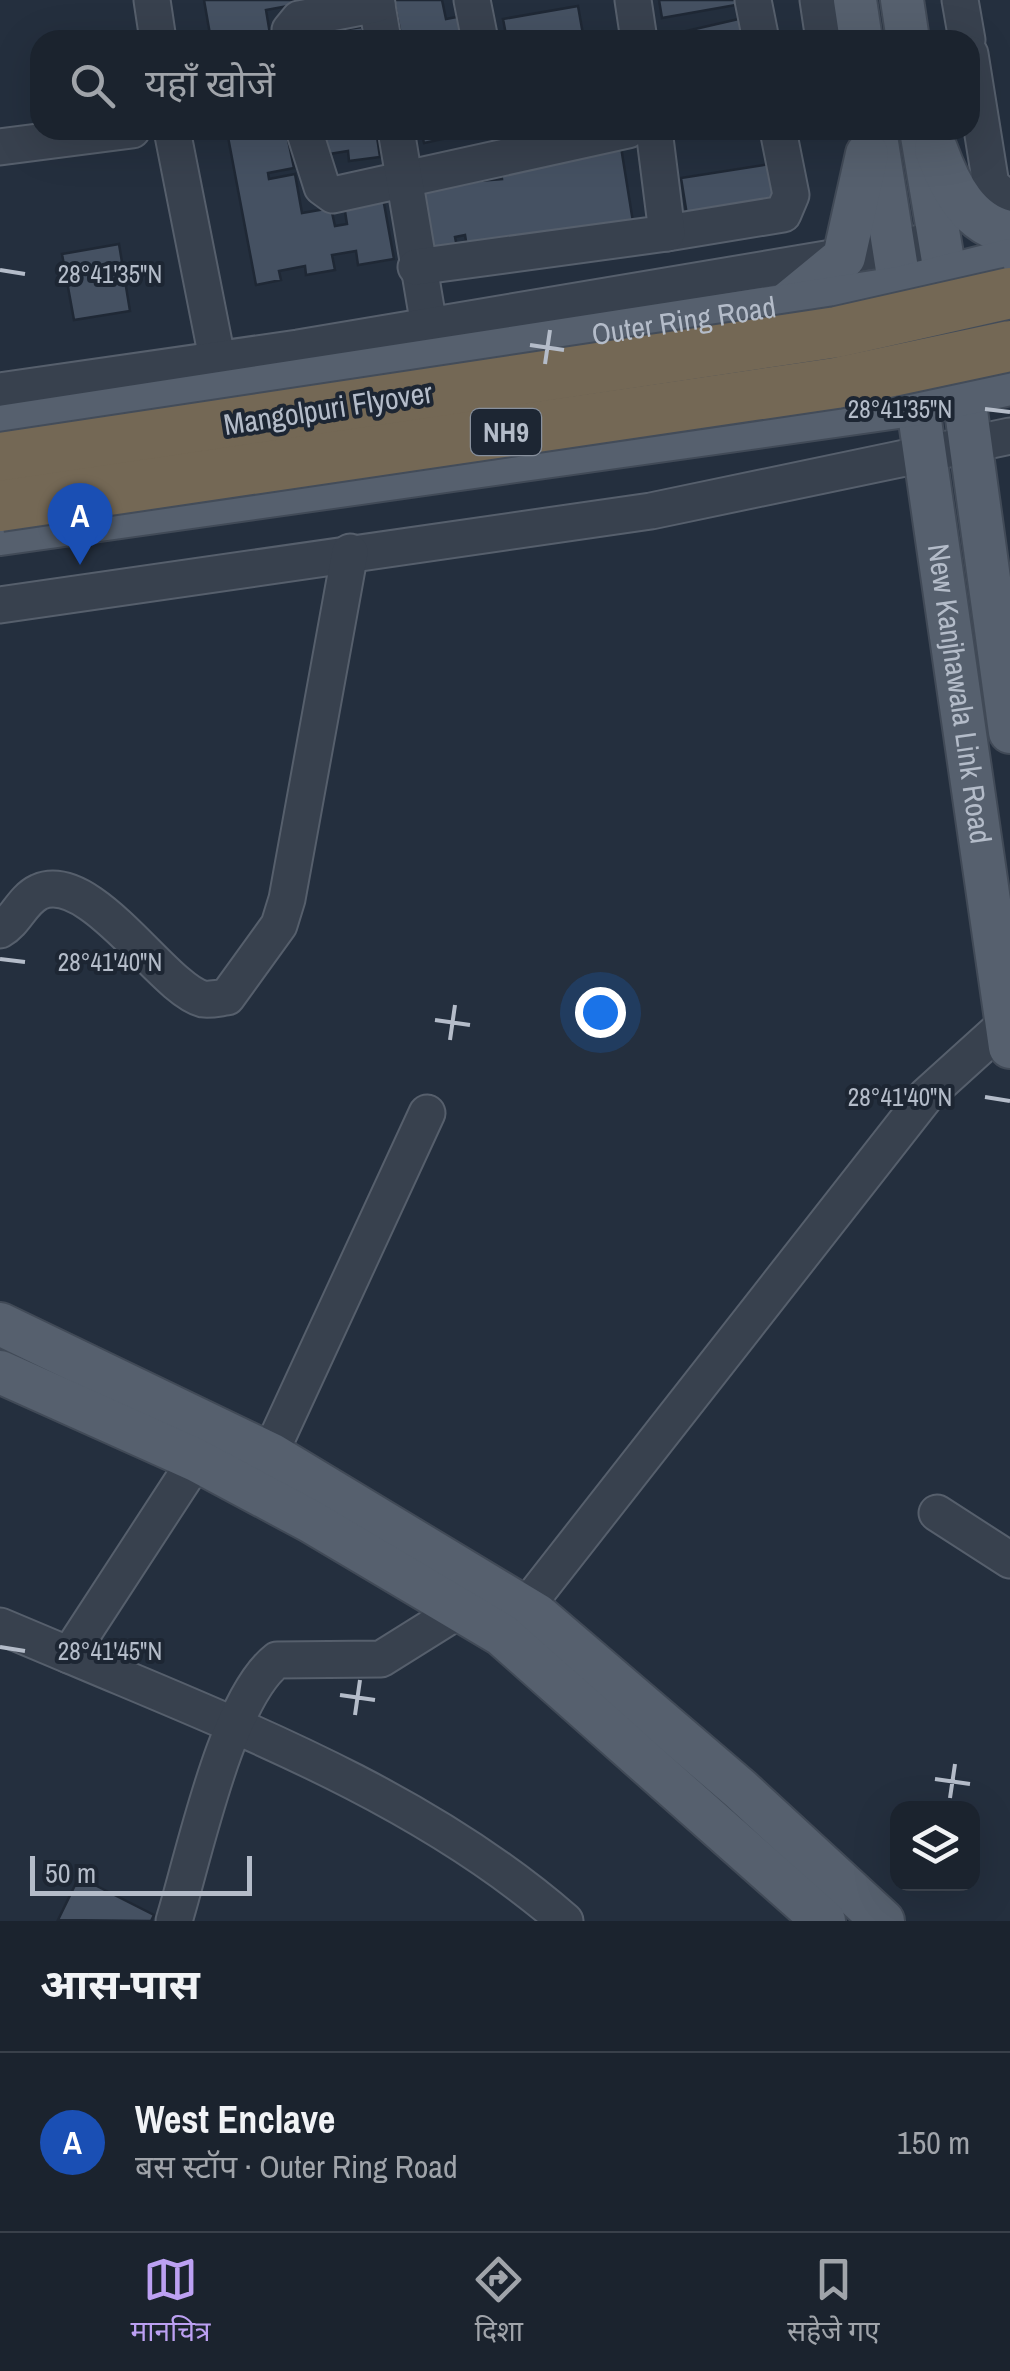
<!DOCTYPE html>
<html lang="hi">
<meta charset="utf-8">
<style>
body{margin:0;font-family:"Archivo Narrow","Noto Sans Devanagari",sans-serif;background:#242b36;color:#f1f3f6}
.controls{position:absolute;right:30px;bottom:30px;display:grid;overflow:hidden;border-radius:20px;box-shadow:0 10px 40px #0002}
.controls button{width:90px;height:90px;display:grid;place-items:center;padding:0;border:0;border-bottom:2px solid #39404a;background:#1b232e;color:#f1f3f6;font:50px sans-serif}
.scale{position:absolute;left:30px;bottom:25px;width:222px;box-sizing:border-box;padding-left:10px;border:5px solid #b4bcc9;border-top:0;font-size:28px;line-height:35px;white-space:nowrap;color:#b4bcc9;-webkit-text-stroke:8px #1d2633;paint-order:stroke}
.you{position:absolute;left:600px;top:1012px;width:35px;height:35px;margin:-25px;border:8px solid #fff;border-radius:50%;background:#1a73e8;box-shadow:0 0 0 15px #1a73e833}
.badge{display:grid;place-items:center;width:65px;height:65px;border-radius:50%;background:#bca0f2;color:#fff;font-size:32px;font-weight:700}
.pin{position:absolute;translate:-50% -82px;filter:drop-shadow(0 2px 5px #0008)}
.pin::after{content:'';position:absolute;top:52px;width:35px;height:30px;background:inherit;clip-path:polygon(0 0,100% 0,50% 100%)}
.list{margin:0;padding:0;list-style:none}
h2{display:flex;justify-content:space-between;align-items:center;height:130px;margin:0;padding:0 40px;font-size:42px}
h2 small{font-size:32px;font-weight:400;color:#a0a4aa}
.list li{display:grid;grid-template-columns:65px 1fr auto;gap:30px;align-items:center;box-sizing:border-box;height:180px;padding:0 40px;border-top:2px solid #39404a}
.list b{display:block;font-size:38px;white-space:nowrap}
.list p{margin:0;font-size:32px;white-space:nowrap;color:#a0a4aa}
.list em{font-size:32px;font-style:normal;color:#a0a4aa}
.icon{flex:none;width:55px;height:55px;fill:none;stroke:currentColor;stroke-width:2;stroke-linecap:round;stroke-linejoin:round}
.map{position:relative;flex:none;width:1010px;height:1921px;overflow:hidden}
.search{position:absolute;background:#1b232e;box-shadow:0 10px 40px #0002;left:30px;right:30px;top:30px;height:110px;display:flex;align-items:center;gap:25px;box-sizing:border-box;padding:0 35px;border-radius:30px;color:#a0a4aa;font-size:38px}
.sheet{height:310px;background:#1b232e}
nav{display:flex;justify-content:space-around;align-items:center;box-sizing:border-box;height:140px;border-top:2px solid #39404a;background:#1b232e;font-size:28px;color:#a0a4aa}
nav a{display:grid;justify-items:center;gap:5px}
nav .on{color:#bca0f2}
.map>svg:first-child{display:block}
.building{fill:#455162;stroke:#1f2835;stroke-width:2.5}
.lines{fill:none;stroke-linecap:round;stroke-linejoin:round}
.minor-casing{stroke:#565f6c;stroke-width:39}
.major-casing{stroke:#414a57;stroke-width:46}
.minor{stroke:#38414e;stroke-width:35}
.major{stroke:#56606e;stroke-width:42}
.highway-bridge-casing{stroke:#434c59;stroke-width:54;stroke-linecap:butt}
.highway-bridge{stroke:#746855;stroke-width:50}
.ticks{fill:none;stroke:#b4bcc9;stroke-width:4}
.labels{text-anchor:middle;stroke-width:8;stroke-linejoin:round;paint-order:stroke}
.shield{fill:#1d2633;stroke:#878f9c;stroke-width:2.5}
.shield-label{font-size:28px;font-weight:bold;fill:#b4bcc9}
.street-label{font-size:30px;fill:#b4bcc9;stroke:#1d2633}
.ticks-label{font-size:25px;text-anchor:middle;fill:#b4bcc9;stroke:#1d2633;stroke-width:8;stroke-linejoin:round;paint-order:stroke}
</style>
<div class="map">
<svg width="1010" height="1921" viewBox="0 0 1010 1921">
<rect width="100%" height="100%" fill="#242f3e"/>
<g class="building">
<path d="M204 0H298L299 4 266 10 271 40H211Z"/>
<path d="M394 0H442L446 19 462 16 467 40H402Z"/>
<path d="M659 0H747V3L662 18Z"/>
<path d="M578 6 584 40H507L503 19Z"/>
<path d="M743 18 748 40H670L669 35Z"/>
<path d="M362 27 364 40H307L306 35Z"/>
<path d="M265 130H286L294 168 268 173 269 179 295 174 302 213 331 208 335 226 347 224 344 205 383 198 394 259 358 265 356 251 332 255 335 270 306 275 305 266 279 271 281 280 256 285 228 137Z"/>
<path d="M320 130H376L380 157 349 161 348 151 323 155Z"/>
<path d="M421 130H484L424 143Z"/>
<path d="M621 147 633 222 467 247 465 235 455 237 458 252 425 257 414 186 502 179 500 162Z"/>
<path d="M770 164 777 201 687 215 681 178Z"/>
<path d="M119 244 130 311 74 320 62 254Z"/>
<path d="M79 1877 154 1915 151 1921 58 1920Z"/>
</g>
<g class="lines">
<defs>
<g id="minor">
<path d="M152 0 158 40"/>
<path d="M376 0 383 40"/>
<path d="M472 0 480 40"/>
<path d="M633 0 639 40"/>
<path d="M753 0 761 40"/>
<path d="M818 0 824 40"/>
<path d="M960 0 967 40"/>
<path d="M291 40 290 30 299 19 377 4"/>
<path d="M970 54 991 185 1010 201"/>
<path d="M172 130 217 358"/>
<path d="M304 130 322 187 333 195 628 130"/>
<path d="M396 130 429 326"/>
<path d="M0 147 132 130"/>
<path d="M667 233 783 214 791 195 778 130"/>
<path d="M416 267 667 233 654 130"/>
<path d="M0 391 298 348 939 240"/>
<path d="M0 605 651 511 1010 436"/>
<path d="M0 930C16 921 22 900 39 892 91 869 163 989 203 999 211 1000 219 998 227 997L279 925 287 899 350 552"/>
<path d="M260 1475 427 1113"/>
<path d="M937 1513 1010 1560"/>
<path d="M0 1626 69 1655 196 1460"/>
<path d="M510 1627 926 1096 1010 1020"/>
<path d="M69 1655C241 1728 423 1797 565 1921"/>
<path d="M174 1921C194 1856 226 1700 277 1660L381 1659 461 1609"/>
</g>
<g id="major">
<path d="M855 0 861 40"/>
<path d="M902 0 908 40"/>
<path d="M875 130 904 314"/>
<path d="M921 130 950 302"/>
<path d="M936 149C949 185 969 226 1010 232"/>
<path d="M788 303 844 257 867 154"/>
<path d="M960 367 1010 732"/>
<path id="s1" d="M914 379 1010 1047"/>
<path id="s2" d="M0 427 899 288 1010 260"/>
<path d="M0 534 919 404 1010 384"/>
<path d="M0 1324 272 1455 537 1615 740 1789 883 1921"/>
<path d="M0 1372 196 1460 310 1521 502 1635 824 1921"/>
</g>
</defs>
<use href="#minor" class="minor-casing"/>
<use href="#major" class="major-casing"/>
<use href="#minor" class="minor"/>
<use href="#major" class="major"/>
<defs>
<g id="highway-bridge">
<path d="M0 458 837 332 1010 293"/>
<path d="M0 506 836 383 1010 346"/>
</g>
</defs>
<use href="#highway-bridge" class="highway-bridge-casing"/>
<use href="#highway-bridge" class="highway-bridge"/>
</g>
<path class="ticks" d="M0 270 25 274M530 345 564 350M545 364 550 330M985 409 1010 412M0 959 25 962M435 1020 470 1025M450 1040 455 1005M985 1097 1010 1101M0 1647 25 1651M340 1695 375 1700M355 1715 360 1680M935 1779 970 1784M950 1798 955 1764"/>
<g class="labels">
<rect class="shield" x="471" y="409" width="70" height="46" rx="8"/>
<g class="shield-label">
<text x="506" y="442">NH9</text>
</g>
<g class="street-label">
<text dy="10" stroke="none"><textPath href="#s2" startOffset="692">Outer Ring Road</textPath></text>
<text transform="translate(328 409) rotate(-9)" y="10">Mangolpuri Flyover</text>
<text dy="10" stroke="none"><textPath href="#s1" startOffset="318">New Kanjhawala Link Road</textPath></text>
</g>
</g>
<g class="ticks-label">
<text x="110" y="283">28°41'35"N</text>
<text x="900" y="418">28°41'35"N</text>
<text x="110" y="971">28°41'40"N</text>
<text x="900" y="1106">28°41'40"N</text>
<text x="110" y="1660">28°41'45"N</text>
</g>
</svg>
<div class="controls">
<button><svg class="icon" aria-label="layers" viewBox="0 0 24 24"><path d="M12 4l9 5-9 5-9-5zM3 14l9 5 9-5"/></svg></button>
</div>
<div class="scale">50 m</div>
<div class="you"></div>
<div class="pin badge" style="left:80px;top:565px;background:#1a4fb4">A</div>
<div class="search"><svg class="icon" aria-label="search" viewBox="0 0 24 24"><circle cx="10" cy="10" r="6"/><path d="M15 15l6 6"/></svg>यहाँ खोजें</div>
</div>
<section class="sheet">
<h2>आस-पास<small></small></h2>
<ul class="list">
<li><span class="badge" style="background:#1a4fb4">A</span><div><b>West Enclave</b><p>बस स्टॉप · Outer Ring Road</p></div><em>150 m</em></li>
</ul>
</section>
<nav>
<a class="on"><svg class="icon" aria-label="map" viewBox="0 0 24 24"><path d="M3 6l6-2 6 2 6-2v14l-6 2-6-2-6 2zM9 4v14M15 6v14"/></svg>मानचित्र</a>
<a><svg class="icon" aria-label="directions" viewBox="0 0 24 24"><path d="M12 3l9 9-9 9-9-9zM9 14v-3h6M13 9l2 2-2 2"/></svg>दिशा</a>
<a><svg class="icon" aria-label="saved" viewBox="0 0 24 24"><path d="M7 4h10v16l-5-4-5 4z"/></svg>सहेजे गए</a>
</nav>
